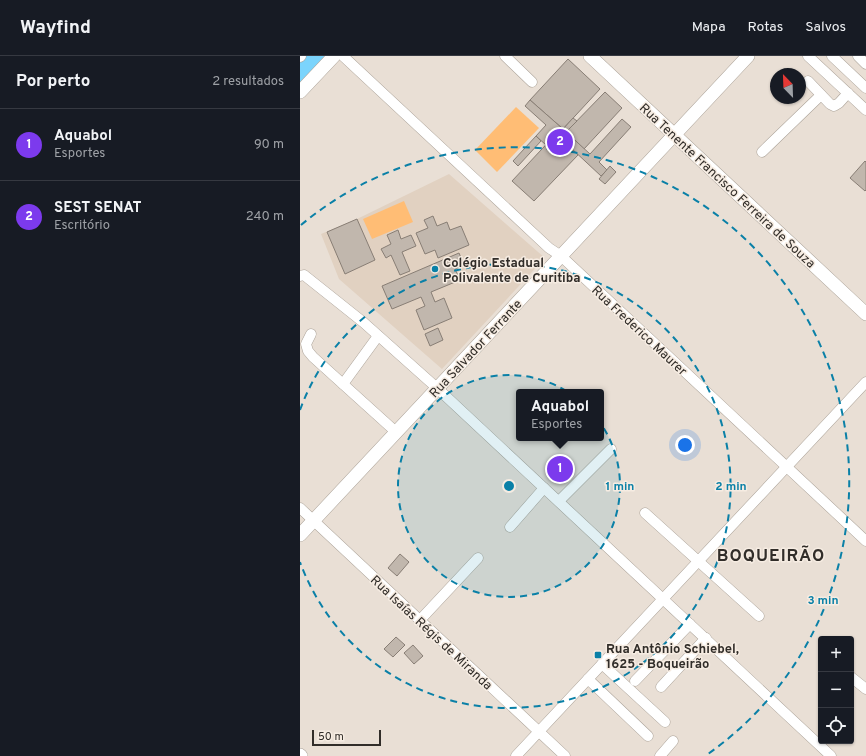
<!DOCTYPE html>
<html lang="pt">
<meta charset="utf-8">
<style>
body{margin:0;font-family:Overpass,sans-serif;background:#242831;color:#f1f3f6}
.controls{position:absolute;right:12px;bottom:12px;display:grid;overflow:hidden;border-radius:4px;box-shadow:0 1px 3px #0004}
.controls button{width:36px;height:36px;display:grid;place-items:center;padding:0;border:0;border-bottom:1px solid #363941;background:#171b24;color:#f1f3f6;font:20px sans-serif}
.compass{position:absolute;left:470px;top:12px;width:36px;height:36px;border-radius:50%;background:#171b24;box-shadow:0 1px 3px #0004;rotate:337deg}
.scale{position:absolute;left:12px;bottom:10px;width:69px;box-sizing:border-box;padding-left:4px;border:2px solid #312d29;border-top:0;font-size:11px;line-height:14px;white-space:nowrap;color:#312d29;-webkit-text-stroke:3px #f6ece2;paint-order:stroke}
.you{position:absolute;left:385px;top:389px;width:14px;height:14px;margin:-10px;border:3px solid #fff;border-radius:50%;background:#1a73e8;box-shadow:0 0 0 6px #1a73e833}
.badge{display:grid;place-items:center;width:26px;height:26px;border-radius:50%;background:#7c3aed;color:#fff;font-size:13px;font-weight:700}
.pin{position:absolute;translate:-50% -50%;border:2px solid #fff;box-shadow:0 1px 4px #0006}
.popup{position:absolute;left:216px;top:333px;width:88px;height:52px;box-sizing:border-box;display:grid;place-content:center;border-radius:4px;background:#171b24;filter:drop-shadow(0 1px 3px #0005);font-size:13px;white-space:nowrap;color:#9ea1a6}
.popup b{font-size:15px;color:#f1f3f6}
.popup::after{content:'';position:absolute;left:50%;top:100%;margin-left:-8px;border:8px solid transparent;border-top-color:#171b24}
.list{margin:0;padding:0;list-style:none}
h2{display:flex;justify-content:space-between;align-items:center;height:52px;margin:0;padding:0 16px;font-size:17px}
h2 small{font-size:13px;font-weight:400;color:#9ea1a6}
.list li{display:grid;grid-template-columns:26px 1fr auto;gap:12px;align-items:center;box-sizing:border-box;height:72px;padding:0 16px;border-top:1px solid #363941}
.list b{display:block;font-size:15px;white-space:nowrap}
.list p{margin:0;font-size:13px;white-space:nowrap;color:#9ea1a6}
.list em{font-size:13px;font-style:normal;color:#9ea1a6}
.icon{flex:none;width:22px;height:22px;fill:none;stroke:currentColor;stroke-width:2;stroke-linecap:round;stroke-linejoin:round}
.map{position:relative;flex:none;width:566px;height:700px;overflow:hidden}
header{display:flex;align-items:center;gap:24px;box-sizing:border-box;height:56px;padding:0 20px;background:#171b24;border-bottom:1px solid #363941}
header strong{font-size:19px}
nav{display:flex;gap:22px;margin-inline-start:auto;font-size:14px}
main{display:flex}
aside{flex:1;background:#171b24}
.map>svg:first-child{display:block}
.built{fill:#e1d1c1}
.pitch{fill:#ffbd75}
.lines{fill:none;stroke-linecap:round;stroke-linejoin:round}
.river{stroke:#7bd4fc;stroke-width:17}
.building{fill:#c1b7ad;stroke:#887e75}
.minor-casing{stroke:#aca399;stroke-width:11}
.major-casing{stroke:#aca399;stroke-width:14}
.minor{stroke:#fff;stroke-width:10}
.major{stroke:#fff;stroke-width:13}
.ring{fill:none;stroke:#0a80a7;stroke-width:2;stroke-dasharray:7 5}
.poi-dot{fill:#0a80a7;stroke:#f6ece2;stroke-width:1.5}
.labels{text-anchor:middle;stroke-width:3;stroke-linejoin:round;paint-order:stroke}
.street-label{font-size:13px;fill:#312d29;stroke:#f6ece2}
.poi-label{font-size:13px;font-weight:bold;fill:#312d29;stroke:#f6ece2;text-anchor:start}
.district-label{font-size:17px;font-weight:bold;letter-spacing:1px;fill:#312d29;stroke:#f6ece2}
.centre{fill:#0a80a7;stroke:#f6ece2;stroke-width:2}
.ring-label{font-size:12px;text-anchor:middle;font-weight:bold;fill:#0a80a7;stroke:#f6ece2;stroke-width:3;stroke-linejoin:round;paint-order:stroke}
</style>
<header>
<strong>Wayfind</strong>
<nav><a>Mapa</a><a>Rotas</a><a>Salvos</a></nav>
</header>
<main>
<aside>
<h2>Por perto<small>2 resultados</small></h2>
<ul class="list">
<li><span class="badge">1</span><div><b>Aquabol</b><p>Esportes</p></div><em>90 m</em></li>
<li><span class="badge">2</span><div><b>SEST SENAT</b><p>Escritório</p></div><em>240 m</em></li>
</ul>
</aside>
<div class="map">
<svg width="566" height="700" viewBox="0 0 566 700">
<rect width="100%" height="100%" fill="#e9dfd5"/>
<path class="built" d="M149 118 245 202 142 313 39 223 21 178 57 163Z"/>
<g class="pitch">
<path d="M216 51 239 72 197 116 175 94Z"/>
<path d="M104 145 113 166 72 183 63 163Z"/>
</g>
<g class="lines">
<path class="river" d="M0 19 17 0"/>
</g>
<g class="building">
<path d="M268 3 300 33 263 73 230 44Z"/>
<path d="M305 36 322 52 284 93 266 76Z"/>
<path d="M230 44 263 73 273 62 277 65 266 76 290 98 322 63 331 71 299 106 307 114 301 120 256 78 246 89 236 80 246 69 225 50Z"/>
<path d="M256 78 278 99 234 145 212 125Z"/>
<path d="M236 80 241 85 218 110 213 105Z"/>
<path d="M565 105 566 106V134L565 135 550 122Z"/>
<path d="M310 110 316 116 305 128 299 123Z"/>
<path d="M133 160 137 170 147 166 150 174 161 170 169 189 138 202 135 194 125 198 116 177 128 172 124 164Z"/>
<path d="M57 163 75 204 45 218 27 176Z"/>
<path d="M98 174 101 183 111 179 116 190 102 196 110 215 100 219 91 199 86 202 81 193 91 188 87 179Z"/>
<path d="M159 197 164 209 155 213 160 224 131 236 135 246 144 242 152 262 124 274 116 254 125 250 121 241 92 253 82 230Z"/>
<path d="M138 272 143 284 130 290 125 278Z"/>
<path d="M100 498 109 506 97 520 88 512Z"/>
<path d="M96 581 105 589 93 601 84 593Z"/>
<path d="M113 589 123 600 114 608 104 597Z"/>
</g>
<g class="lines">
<defs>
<g id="minor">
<path d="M43 0 249 192 261 200 566 485"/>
<path d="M205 0 232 26"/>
<path d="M508 0 566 54"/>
<path d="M532 0 566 32"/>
<path d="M558 0 566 8"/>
<path d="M0 1 1 0"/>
<path d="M508 25 530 48 534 50 539 47 548 37"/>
<path d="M462 96 521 39"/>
<path d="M0 220 4 219 63 266 137 332 531 700"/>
<path d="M11 278 6 288 8 295 13 301 96 376"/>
<path d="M43 328 78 280"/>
<path d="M259 445 311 393"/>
<path d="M0 452 265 700"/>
<path d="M345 457 459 560"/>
<path d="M210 471 244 432"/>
<path d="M120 564 178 502"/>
<path d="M302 608 365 666"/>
<path d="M551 621 566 633"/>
<path d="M288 623 348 680"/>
<path d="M335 625 390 568"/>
<path d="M361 631 406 582"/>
<path d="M216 700 566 326"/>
<path d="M360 700 373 685"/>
</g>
<g id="major">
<path d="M290 0 566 258"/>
<path d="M0 36 34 0"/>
<path d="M0 479 448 0"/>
<path d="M0 699 1 700"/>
</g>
</defs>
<use href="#minor" class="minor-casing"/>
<use href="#major" class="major-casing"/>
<use href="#minor" class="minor"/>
<use href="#major" class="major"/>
</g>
<circle cx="209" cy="430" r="111" fill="#0a80a7" fill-opacity=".12"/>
<g class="ring">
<circle cx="209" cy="430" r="111"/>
<path d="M0 354A222 222 0 1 1 0 506"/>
<path d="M1 169A334 334 0 1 1 408 698"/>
</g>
<g class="poi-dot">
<circle cx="135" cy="213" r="4"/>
<rect x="294" y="595" width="8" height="8" rx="2"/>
</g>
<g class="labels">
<g class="street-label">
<text transform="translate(428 129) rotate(43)" y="5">Rua Tenente Francisco Ferreira de Souza</text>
<text transform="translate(340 274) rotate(43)" y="5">Rua Frederico Maurer</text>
<text transform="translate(175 292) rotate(-47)" y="5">Rua Salvador Ferrante</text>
<text transform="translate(132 576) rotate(43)" y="5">Rua Isaías Régis de Miranda</text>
</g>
<g class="poi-label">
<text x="143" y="211">Colégio Estadual<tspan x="143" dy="15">Polivalente de Curitiba</tspan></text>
<text x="306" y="597">Rua Antônio Schiebel,<tspan x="306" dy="15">1625 - Boqueirão</tspan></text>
</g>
<g class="district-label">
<text x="471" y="505">BOQUEIRÃO</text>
</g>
</g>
<circle cx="209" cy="430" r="6" class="centre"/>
<g class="ring-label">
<text x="320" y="434">1 min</text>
<text x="431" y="434">2 min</text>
<text x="523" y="548">3 min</text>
</g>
</svg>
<div class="controls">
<button>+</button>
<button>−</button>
<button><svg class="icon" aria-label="locate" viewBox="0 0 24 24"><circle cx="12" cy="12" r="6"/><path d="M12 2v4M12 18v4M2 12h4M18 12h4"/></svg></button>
</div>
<svg class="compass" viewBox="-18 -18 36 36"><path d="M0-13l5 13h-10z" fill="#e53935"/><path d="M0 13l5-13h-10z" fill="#9ea1a6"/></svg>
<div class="scale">50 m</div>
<div class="you"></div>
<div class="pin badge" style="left:260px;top:413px">1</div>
<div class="popup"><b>Aquabol</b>Esportes</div>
<div class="pin badge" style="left:260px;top:86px">2</div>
</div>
</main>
